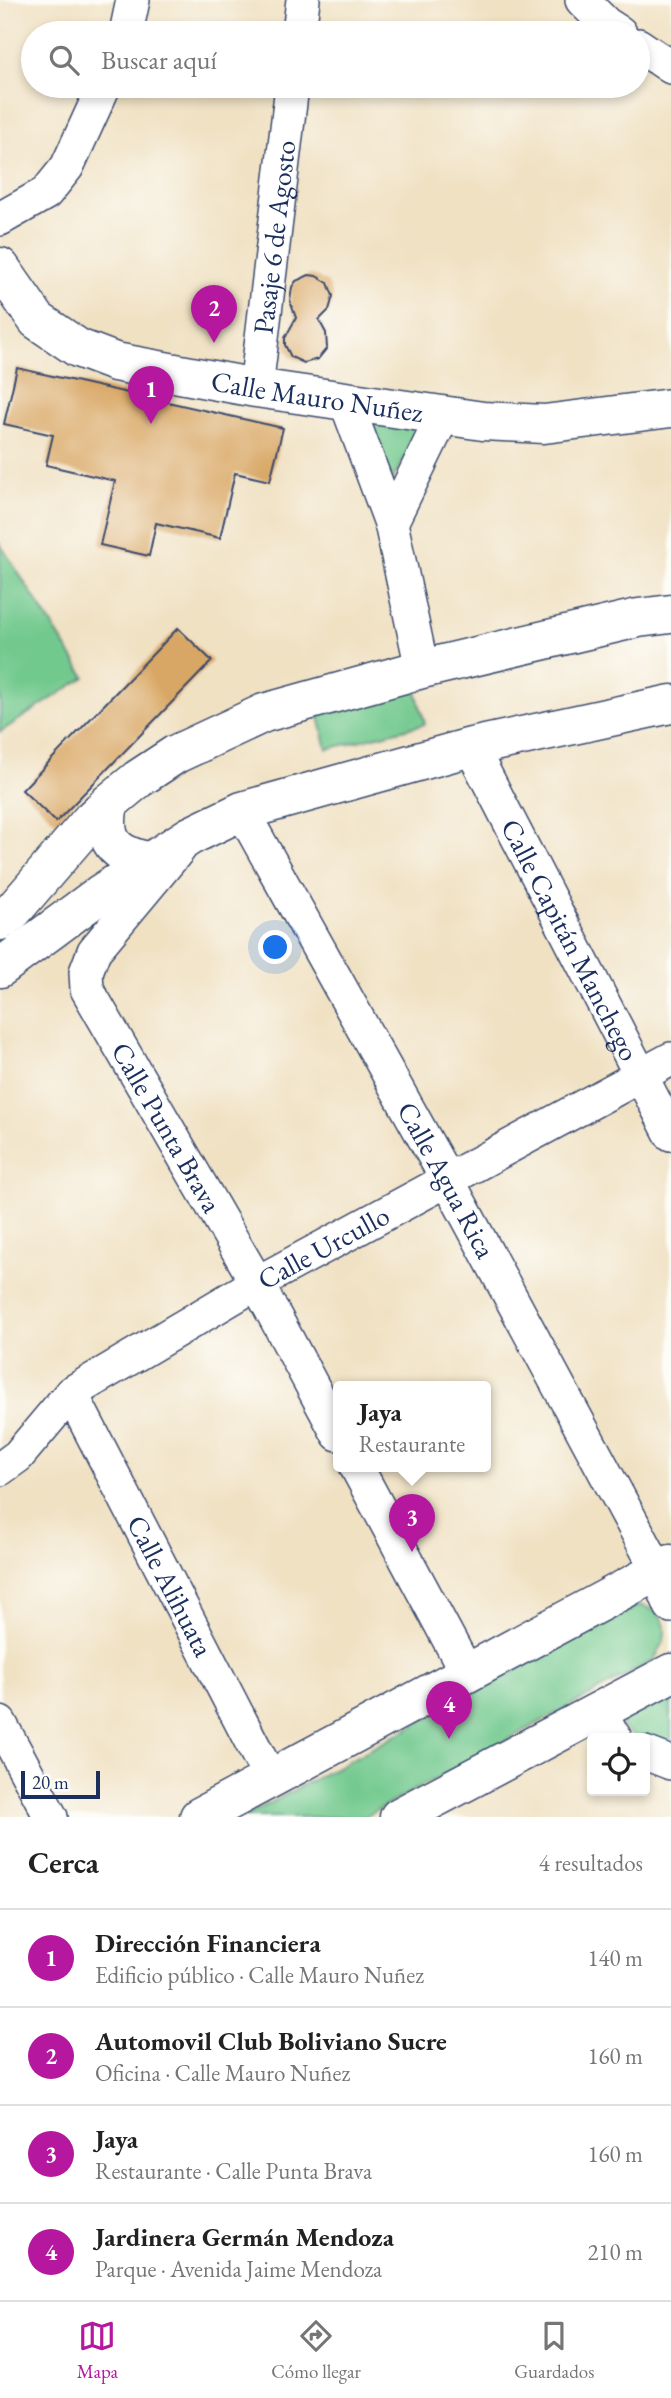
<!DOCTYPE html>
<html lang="es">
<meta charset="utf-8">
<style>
body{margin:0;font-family:"EB Garamond",serif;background:#f2f2f2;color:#222}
.controls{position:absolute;right:21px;bottom:21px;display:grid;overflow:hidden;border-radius:7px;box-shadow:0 4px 10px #0003}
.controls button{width:63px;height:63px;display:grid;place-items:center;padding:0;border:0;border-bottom:2px solid #e0e0e0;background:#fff;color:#222;font:35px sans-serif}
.scale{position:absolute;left:21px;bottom:18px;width:79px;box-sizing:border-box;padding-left:7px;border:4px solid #1b2f5e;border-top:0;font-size:19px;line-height:24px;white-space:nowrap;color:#1b2f5e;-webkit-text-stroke:5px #fdfcf7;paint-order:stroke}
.you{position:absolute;left:276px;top:948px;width:24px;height:24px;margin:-18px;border:5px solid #fff;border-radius:50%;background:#1a73e8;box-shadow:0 0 0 10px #1a73e833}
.badge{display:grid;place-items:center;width:46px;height:46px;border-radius:50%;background:#b5179e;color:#fff;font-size:23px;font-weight:700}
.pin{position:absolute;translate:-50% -58px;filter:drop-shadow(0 2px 4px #0008)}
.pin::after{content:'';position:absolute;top:37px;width:24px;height:21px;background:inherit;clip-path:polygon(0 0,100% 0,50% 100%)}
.popup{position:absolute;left:333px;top:1381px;width:158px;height:91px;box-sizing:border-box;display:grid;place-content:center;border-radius:7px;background:#fff;filter:drop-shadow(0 2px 5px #0005);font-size:23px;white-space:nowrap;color:#767676}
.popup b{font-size:26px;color:#222}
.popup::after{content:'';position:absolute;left:50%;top:100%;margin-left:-14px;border:14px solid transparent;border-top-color:#fff}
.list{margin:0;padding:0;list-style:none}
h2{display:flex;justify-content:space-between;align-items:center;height:91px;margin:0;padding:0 28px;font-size:30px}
h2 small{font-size:23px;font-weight:400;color:#767676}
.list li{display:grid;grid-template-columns:46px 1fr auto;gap:21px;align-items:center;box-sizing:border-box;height:98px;padding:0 28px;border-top:2px solid #e0e0e0}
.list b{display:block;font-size:26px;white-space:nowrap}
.list p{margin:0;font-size:23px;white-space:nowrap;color:#767676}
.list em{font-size:23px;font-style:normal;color:#767676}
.icon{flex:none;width:38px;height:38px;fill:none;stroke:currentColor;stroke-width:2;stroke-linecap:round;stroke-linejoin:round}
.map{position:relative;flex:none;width:671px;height:1817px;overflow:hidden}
.search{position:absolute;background:#fff;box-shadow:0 4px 10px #0003;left:21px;right:21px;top:21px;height:77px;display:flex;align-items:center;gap:18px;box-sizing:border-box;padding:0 24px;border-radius:38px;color:#767676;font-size:26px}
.sheet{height:483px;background:#fff}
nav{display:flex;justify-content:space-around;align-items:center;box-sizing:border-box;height:98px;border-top:2px solid #e0e0e0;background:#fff;font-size:19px;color:#767676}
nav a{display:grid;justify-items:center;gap:4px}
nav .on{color:#b5179e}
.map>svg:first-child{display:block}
.green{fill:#72c98e;stroke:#467c76;stroke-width:2}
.building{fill:#d9a765}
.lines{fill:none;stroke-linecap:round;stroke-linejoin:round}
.minor-casing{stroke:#3b4a6d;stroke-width:36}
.major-casing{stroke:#3b4a6d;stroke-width:41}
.minor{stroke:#fff;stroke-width:33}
.major{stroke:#fff;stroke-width:38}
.labels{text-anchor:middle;stroke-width:7;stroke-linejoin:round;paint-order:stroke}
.street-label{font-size:28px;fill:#1b2f5e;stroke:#fdfcf7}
</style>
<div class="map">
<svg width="671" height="1817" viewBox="0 0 671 1817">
<rect width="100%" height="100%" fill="#fdfcf7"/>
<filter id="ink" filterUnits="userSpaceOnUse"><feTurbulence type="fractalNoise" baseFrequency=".0143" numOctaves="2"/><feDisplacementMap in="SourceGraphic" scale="14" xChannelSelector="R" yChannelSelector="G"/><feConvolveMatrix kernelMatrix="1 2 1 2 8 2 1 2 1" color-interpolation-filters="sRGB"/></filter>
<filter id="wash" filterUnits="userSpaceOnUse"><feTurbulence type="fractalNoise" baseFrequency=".00686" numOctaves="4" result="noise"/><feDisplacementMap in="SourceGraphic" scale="28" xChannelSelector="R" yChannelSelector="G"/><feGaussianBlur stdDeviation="1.57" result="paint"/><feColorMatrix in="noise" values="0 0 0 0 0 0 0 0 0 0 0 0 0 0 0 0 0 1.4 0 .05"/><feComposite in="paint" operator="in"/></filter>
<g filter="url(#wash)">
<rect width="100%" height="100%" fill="#f0e1c3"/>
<g class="green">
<path d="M369 420 421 428 392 481Z"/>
<path d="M0 544 85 677 0 732Z"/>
<path d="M415 687 425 724 327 749 318 713Z"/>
<path d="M638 1605C671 1611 671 1637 653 1661L365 1817H244Z"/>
<path d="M671 1688V1750C653 1742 634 1739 621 1726L628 1711Z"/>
</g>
<g id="blocks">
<g class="building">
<path d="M309 275 316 276 328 283 333 296 329 310 319 320 326 333 327 348 318 359 304 363 291 357 285 345V338L296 318 290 301 292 287 296 281Z"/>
<path d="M17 368 283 428 270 481 235 473 220 538 156 523 149 556 100 545 115 481 46 465 53 435 4 424Z"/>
<path d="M178 628 212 661 56 822 22 790Z"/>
</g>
</g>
</g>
<g filter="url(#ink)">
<use href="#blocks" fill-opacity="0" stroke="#3b4a6d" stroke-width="2"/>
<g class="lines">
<defs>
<g id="minor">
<path d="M582 0 606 24 620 33"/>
<path d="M126 33 133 0"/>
<path d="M299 33 303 0"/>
<path d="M638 45 671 67"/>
<path d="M0 219 46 193 67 167 104 86"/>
<path id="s1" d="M256 388 292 86"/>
<path d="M345 399 391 523 422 669"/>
<path d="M391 523 444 414"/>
<path id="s2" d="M471 747 671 1134"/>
<path id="s3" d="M242 811 447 1179 648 1552 671 1606"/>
<path id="s4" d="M179 849 94 951 86 972 87 989 257 1283 338 1434"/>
<path id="s5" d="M71 1393 270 1778"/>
<path d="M356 1466 468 1675"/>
<path id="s6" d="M0 1469 18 1456 71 1393 257 1283 671 1059"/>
<path d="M597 1712 615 1738"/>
<path d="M0 1723 51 1817"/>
<path d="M645 1753 671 1763"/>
</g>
<g id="major">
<path id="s7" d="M0 267 37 320 78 348 115 362 256 388 483 421 544 424 671 408"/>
<path d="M109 803C102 842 113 854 151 862"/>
<path d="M0 921 11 913 91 820 109 803 138 779 176 754 264 713 422 669 638 618 671 614"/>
<path d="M0 968 100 894 190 836 242 811 471 747 671 704"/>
<path d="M199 1817 671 1564"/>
<path d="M399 1817 671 1673"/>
</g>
</defs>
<use href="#minor" class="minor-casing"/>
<use href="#major" class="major-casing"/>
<use href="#minor" class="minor"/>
<use href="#major" class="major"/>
</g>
</g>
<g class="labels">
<g class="street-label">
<text dy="10" stroke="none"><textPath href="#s1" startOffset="152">Pasaje 6 de Agosto</textPath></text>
<text dy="10" stroke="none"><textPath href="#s7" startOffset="359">Calle Mauro Nuñez</textPath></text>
<text dy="10" stroke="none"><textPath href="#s2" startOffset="217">Calle Capitán Manchego</textPath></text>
<text dy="10" stroke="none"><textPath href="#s4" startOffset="332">Calle Punta Brava</textPath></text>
<text dy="10" stroke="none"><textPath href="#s3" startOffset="422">Calle Agua Rica</textPath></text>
<text dy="10" stroke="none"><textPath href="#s6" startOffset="396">Calle Urcullo</textPath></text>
<text dy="10" stroke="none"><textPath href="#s5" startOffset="217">Calle Alihuata</textPath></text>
</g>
</g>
</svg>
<div class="controls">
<button><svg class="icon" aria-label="locate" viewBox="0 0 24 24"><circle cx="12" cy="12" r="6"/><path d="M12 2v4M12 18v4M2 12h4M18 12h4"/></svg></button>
</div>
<div class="scale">20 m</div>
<div class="you"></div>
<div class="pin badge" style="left:151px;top:424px">1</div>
<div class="pin badge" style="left:214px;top:343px">2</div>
<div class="pin badge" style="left:412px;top:1552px">3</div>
<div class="popup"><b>Jaya</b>Restaurante</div>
<div class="pin badge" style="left:449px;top:1739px">4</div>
<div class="search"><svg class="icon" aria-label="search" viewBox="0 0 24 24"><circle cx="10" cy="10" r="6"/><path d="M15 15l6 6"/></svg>Buscar aquí</div>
</div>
<section class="sheet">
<h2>Cerca<small>4 resultados</small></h2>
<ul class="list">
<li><span class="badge">1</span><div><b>Dirección Financiera</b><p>Edificio público · Calle Mauro Nuñez</p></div><em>140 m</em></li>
<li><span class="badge">2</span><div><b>Automovil Club Boliviano Sucre</b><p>Oficina · Calle Mauro Nuñez</p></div><em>160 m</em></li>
<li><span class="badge">3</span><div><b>Jaya</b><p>Restaurante · Calle Punta Brava</p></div><em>160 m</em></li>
<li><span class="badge">4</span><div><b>Jardinera Germán Mendoza</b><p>Parque · Avenida Jaime Mendoza</p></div><em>210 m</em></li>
</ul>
</section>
<nav>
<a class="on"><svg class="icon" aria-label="map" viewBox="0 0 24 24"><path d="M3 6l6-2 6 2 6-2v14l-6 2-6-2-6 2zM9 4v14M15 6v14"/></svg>Mapa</a>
<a><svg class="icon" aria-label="directions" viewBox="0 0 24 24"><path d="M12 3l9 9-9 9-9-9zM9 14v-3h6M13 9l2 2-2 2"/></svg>Cómo llegar</a>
<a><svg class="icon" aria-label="saved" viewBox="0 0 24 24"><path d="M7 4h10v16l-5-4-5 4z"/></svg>Guardados</a>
</nav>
